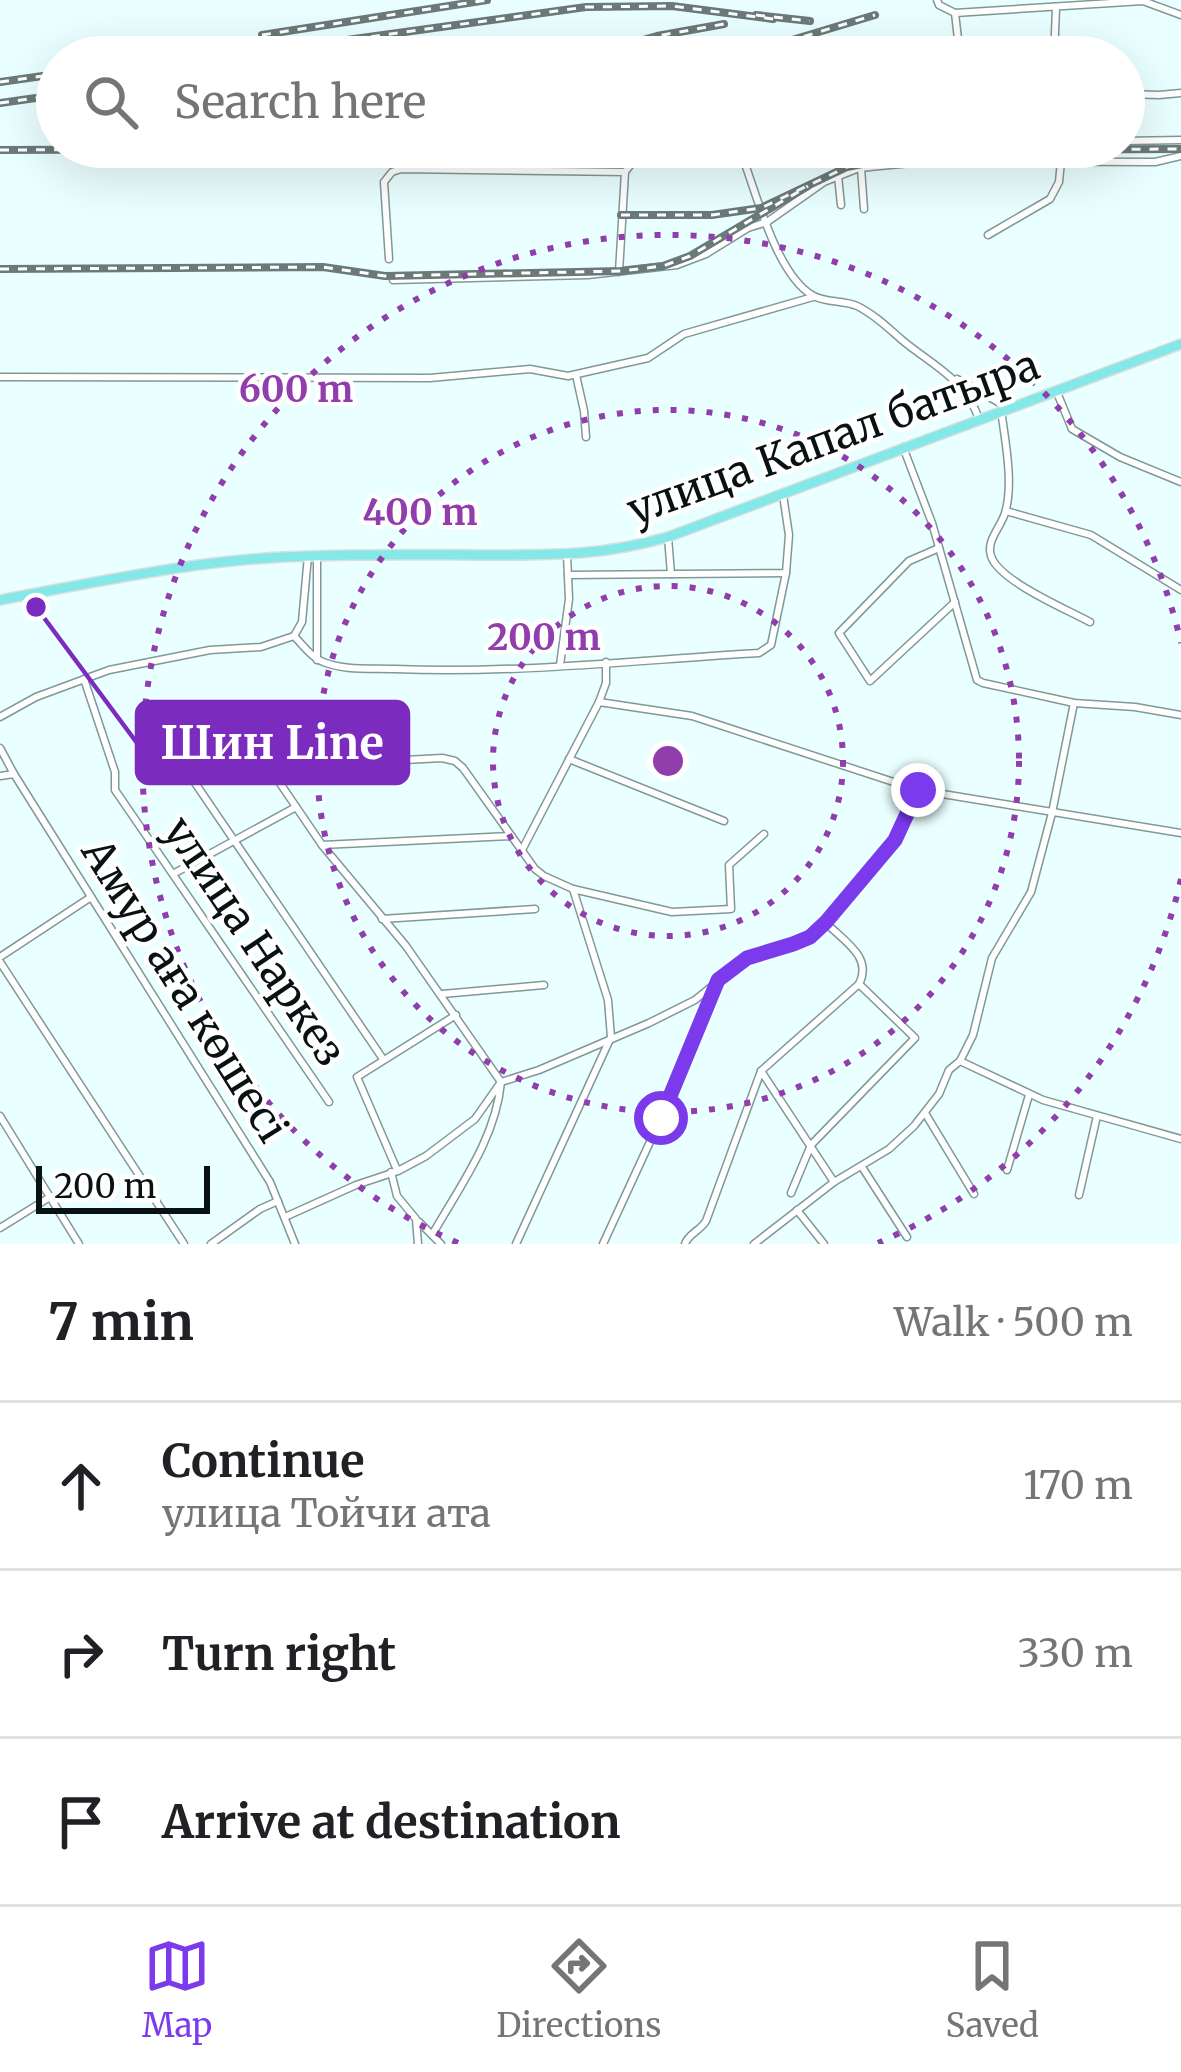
<!DOCTYPE html>
<meta charset="utf-8">
<style>
body{margin:0;font-family:Merriweather,serif;background:#f6f6f6;color:#202124}
.scale{position:absolute;left:36px;bottom:30px;width:174px;box-sizing:border-box;padding-left:12px;border:6px solid #091212;border-top:0;font-size:33px;line-height:42px;white-space:nowrap;color:#091212;-webkit-text-stroke:9px #fff;paint-order:stroke}
.stop{position:absolute;width:36px;height:36px;margin:-27px;border:9px solid #7c3aed;border-radius:50%;background:#fff}
.stop.end{background:#7c3aed;border-color:#fff;box-shadow:0 3px 12px #0008}
.list{margin:0;padding:0;list-style:none}
h2{display:flex;justify-content:space-between;align-items:center;height:156px;margin:0;padding:0 48px;font-size:51px}
h2 small{font-size:39px;font-weight:400;color:#757577}
.list li{display:grid;grid-template-columns:78px 1fr auto;gap:36px;align-items:center;box-sizing:border-box;height:168px;padding:0 48px;border-top:3px solid #e0e0e0}
.list b{display:block;font-size:45px;white-space:nowrap}
.list p{margin:0;font-size:39px;white-space:nowrap;color:#757577}
.list em{font-size:39px;font-style:normal;color:#757577}
.icon{flex:none;width:66px;height:66px;fill:none;stroke:currentColor;stroke-width:2;stroke-linecap:round;stroke-linejoin:round}
.map{position:relative;flex:none;width:1181px;height:1244px;overflow:hidden}
.search{position:absolute;background:#fff;box-shadow:0 12px 48px #0002;left:36px;right:36px;top:36px;height:132px;display:flex;align-items:center;gap:30px;box-sizing:border-box;padding:0 42px;border-radius:66px;color:#757577;font-size:45px}
.sheet{height:660px;background:#fff}
nav{display:flex;justify-content:space-around;align-items:center;box-sizing:border-box;height:168px;border-top:3px solid #e0e0e0;background:#fff;font-size:33px;color:#757577}
nav a{display:grid;justify-items:center;gap:6px}
nav .on{color:#7c3aed}
.map>svg:first-child{display:block}
.lines{fill:none;stroke-linecap:round;stroke-linejoin:round}
.minor-casing{stroke:#819898;stroke-width:9}
.major-casing{stroke:#dddede;stroke-width:12}
.minor{stroke:#fff;stroke-width:6}
.major{stroke:#84e8e9;stroke-width:9}
.rail-casing{stroke:#6b7979;stroke-width:8}
.rail{stroke:#fff;stroke-width:3;stroke-dasharray:9;stroke-linecap:butt}
.route{stroke:#7c3aed;stroke-width:15}
.ring{fill:none;stroke:#913dab;stroke-width:6;stroke-dasharray:6 12}
.labels{text-anchor:middle;stroke-width:9;stroke-linejoin:round;paint-order:stroke}
.street-label{font-size:42px;fill:#091212;stroke:#fff}
.centre{fill:#913dab;stroke:#fff;stroke-width:6}
.ring-label{font-size:36px;text-anchor:middle;font-weight:bold;fill:#913dab;stroke:#fff;stroke-width:9;stroke-linejoin:round;paint-order:stroke}
.leader{fill:none;stroke:#7b2cbf;stroke-width:4.5}
.callout-dot{fill:#7b2cbf;stroke:#fff;stroke-width:4.5}
.callout{fill:#7b2cbf;stroke:#7b2cbf;stroke-width:4.5}
.callout-label{font-size:45px;text-anchor:middle;font-weight:bold;fill:#fff}
</style>
<div class="map">
<svg width="1181" height="1244" viewBox="0 0 1181 1244">
<rect width="100%" height="100%" fill="#eaffff"/>
<g class="lines">
<defs>
<g id="minor">
<path d="M955 13 1143 1 1181 15"/>
<path d="M918 57 958 39 955 13 939 5 937 0"/>
<path d="M1054 57 1056 8"/>
<path d="M1124 94 1159 95 1181 93"/>
<path d="M1124 141 1181 140"/>
<path d="M737 156 790 152H887"/>
<path d="M1044 161 1046 147"/>
<path d="M869 167 892 147"/>
<path d="M861 168 864 209"/>
<path d="M838 176 841 205"/>
<path d="M988 235 1050 199 1059 182 1061 161"/>
<path d="M389 259 384 182 392 172 401 169 625 172"/>
<path d="M619 272 625 172 639 154 737 156 745 164C758 200 778 275 812 295 824 303 844 300 857 306 874 314 888 328 902 340 932 365 965 379 979 419"/>
<path d="M393 280 588 275 677 265 706 254 748 228 767 222 824 182 859 168 932 161 1155 162 1181 156"/>
<path d="M576 375 584 411 586 437"/>
<path d="M0 377 430 378 530 369 568 376 648 358 684 334 813 297"/>
<path d="M957 379 998 402 1012 406"/>
<path d="M1056 390 1072 429 1120 457 1181 482"/>
<path d="M1001 410C1005 440 1014 484 1005 513 1001 527 986 540 991 556 999 581 1066 609 1090 622"/>
<path d="M903 447 932 523 977 680 983 683 1074 703 1135 707 1181 715"/>
<path d="M1006 511 1091 535 1181 590"/>
<path d="M668 537 671 574"/>
<path d="M939 548 909 561 839 633 870 681 955 602"/>
<path d="M568 575 786 573 789 535 783 495"/>
<path d="M294 636 302 622 308 556"/>
<path d="M317 660V556"/>
<path d="M560 665 569 599 567 555"/>
<path d="M84 679 115 772V790L329 1102"/>
<path d="M599 702 692 716 918 790 1181 833"/>
<path d="M0 717 36 697 109 670 210 650 261 647 294 636C302 644 311 657 321 661 343 671 371 668 395 669 516 674 638 660 759 653L771 645 786 573"/>
<path d="M0 748 14 774 0 776"/>
<path d="M176 755 383 1059"/>
<path d="M569 759 724 821"/>
<path d="M14 774 270 1182 295 1244"/>
<path d="M511 836 322 845 271 770 275 767 442 758 455 761 463 768 535 869 544 876 573 889 672 912 731 909 729 865 764 834"/>
<path d="M322 845 406 946 501 1082C496 1138 460 1186 432 1235"/>
<path d="M522 850 599 702 606 683V662"/>
<path d="M173 874 296 807"/>
<path d="M382 919 535 909"/>
<path d="M0 957 91 897"/>
<path d="M0 962 184 1244"/>
<path d="M442 994 544 985"/>
<path d="M960 1061 1043 1100 1181 1139"/>
<path d="M761 1071 834 1182"/>
<path d="M925 1113 974 1194"/>
<path d="M0 1116 79 1244"/>
<path d="M862 1167 907 1237"/>
<path d="M397 1170 357 1077 456 1015"/>
<path d="M1007 1170 1029 1095"/>
<path d="M391 1172 397 1196 416 1219 418 1244"/>
<path d="M791 1193 811 1145 915 1038 859 984"/>
<path d="M1079 1195 1097 1116"/>
<path d="M797 1210 824 1244"/>
<path d="M285 1217 356 1185 398 1171 426 1156 475 1119 501 1082 539 1070 649 1023 695 1000 747 958 810 937 853 893 895 840 918 790"/>
<path d="M419 1222 441 1244"/>
<path d="M0 1228 50 1197"/>
<path d="M211 1244 260 1209 278 1201"/>
<path d="M516 1244 611 1037 608 1000 573 889"/>
<path d="M603 1244 661 1118 715 989"/>
<path d="M685 1244C688 1234 700 1231 706 1221L761 1071 859 984C873 957 844 941 826 923"/>
<path d="M754 1244 834 1182 889 1149 914 1126 939 1094 949 1070 960 1061 973 1035 992 958 1031 892 1052 813 1074 703"/>
</g>
<path id="major" d="M0 600C102 581 206 558 310 556 369 554 427 555 486 555 553 555 602 556 668 537L1181 344"/>
</defs>
<use href="#minor" class="minor-casing"/>
<use href="#major" class="major-casing"/>
<use href="#minor" class="minor"/>
<use href="#major" class="major"/>
<defs>
<g id="rail">
<path d="M756 15 810 21"/>
<path d="M262 35 487 0"/>
<path d="M170 57 281 41"/>
<path d="M265 57 325 43 586 7 672 6 773 19"/>
<path d="M538 57 607 50 657 36 724 24"/>
<path d="M754 57 792 40 875 15"/>
<path d="M0 82 57 74"/>
<path d="M0 103 57 95"/>
<path d="M0 150 688 147"/>
<path d="M621 215H712L761 208 847 167 933 150 1181 149"/>
<path d="M0 269 323 267 385 276 621 271 663 266 690 256 808 186"/>
</g>
</defs>
<use href="#rail" class="rail-casing"/>
<use href="#rail" class="rail"/>
</g>
<g class="lines">
<path class="route" d="M661 1118 718 980 747 958 793 944 810 937 826 922 895 840 918 790"/>
</g>
<g class="ring">
<circle cx="668" cy="761" r="175"/>
<circle cx="668" cy="761" r="351"/>
<path d="M1181 879A526 526 0 0 1 878 1243M458 1243A526 526 0 1 1 1181 643"/>
</g>
<g class="labels">
<g class="street-label">
<text transform="translate(833 437) rotate(-20)" y="15">улица Капал батыра</text>
<text transform="translate(255 941) rotate(56)" y="15">улица Наркез</text>
<text transform="translate(185 990) rotate(58)" y="15">Амур аға көшесі</text>
</g>
</g>
<circle cx="668" cy="761" r="18" class="centre"/>
<g class="ring-label">
<text x="296" y="402">600 m</text>
<text x="420" y="525">400 m</text>
<text x="544" y="650">200 m</text>
</g>
<path class="leader" d="M36 607L137 743"/>
<circle class="callout-dot" cx="36" cy="607" r="12"/>
<rect class="callout" x="137" y="702" width="271" height="81" rx="12"/>
<g class="callout-label">
<text x="272" y="759">Шин Line</text>
</g>
</svg>
<div class="scale">200 m</div>
<div class="stop" style="left:661px;top:1118px"></div>
<div class="stop end" style="left:918px;top:790px"></div>
<div class="search"><svg class="icon" aria-label="search" viewBox="0 0 24 24"><circle cx="10" cy="10" r="6"/><path d="M15 15l6 6"/></svg>Search here</div>
</div>
<section class="sheet">
<h2>7 min<small>Walk · 500 m</small></h2>
<ul class="list">
<li><svg class="icon" aria-label="ahead" viewBox="0 0 24 24"><path d="M12 20V5M6 11l6-6 6 6"/></svg><div><b>Continue</b><p>улица Тойчи ата</p></div><em>170 m</em></li>
<li><svg class="icon" aria-label="right" viewBox="0 0 24 24"><path d="M7 20v-9h11M14 6l5 5-5 5"/></svg><div><b>Turn right</b></div><em>330 m</em></li>
<li><svg class="icon" aria-label="arrive" viewBox="0 0 24 24"><path d="M6 21V4h12l-3 4 3 4H6"/></svg><div><b>Arrive at destination</b></div></li>
</ul>
</section>
<nav>
<a class="on"><svg class="icon" aria-label="map" viewBox="0 0 24 24"><path d="M3 6l6-2 6 2 6-2v14l-6 2-6-2-6 2zM9 4v14M15 6v14"/></svg>Map</a>
<a><svg class="icon" aria-label="directions" viewBox="0 0 24 24"><path d="M12 3l9 9-9 9-9-9zM9 14v-3h6M13 9l2 2-2 2"/></svg>Directions</a>
<a><svg class="icon" aria-label="saved" viewBox="0 0 24 24"><path d="M7 4h10v16l-5-4-5 4z"/></svg>Saved</a>
</nav>
